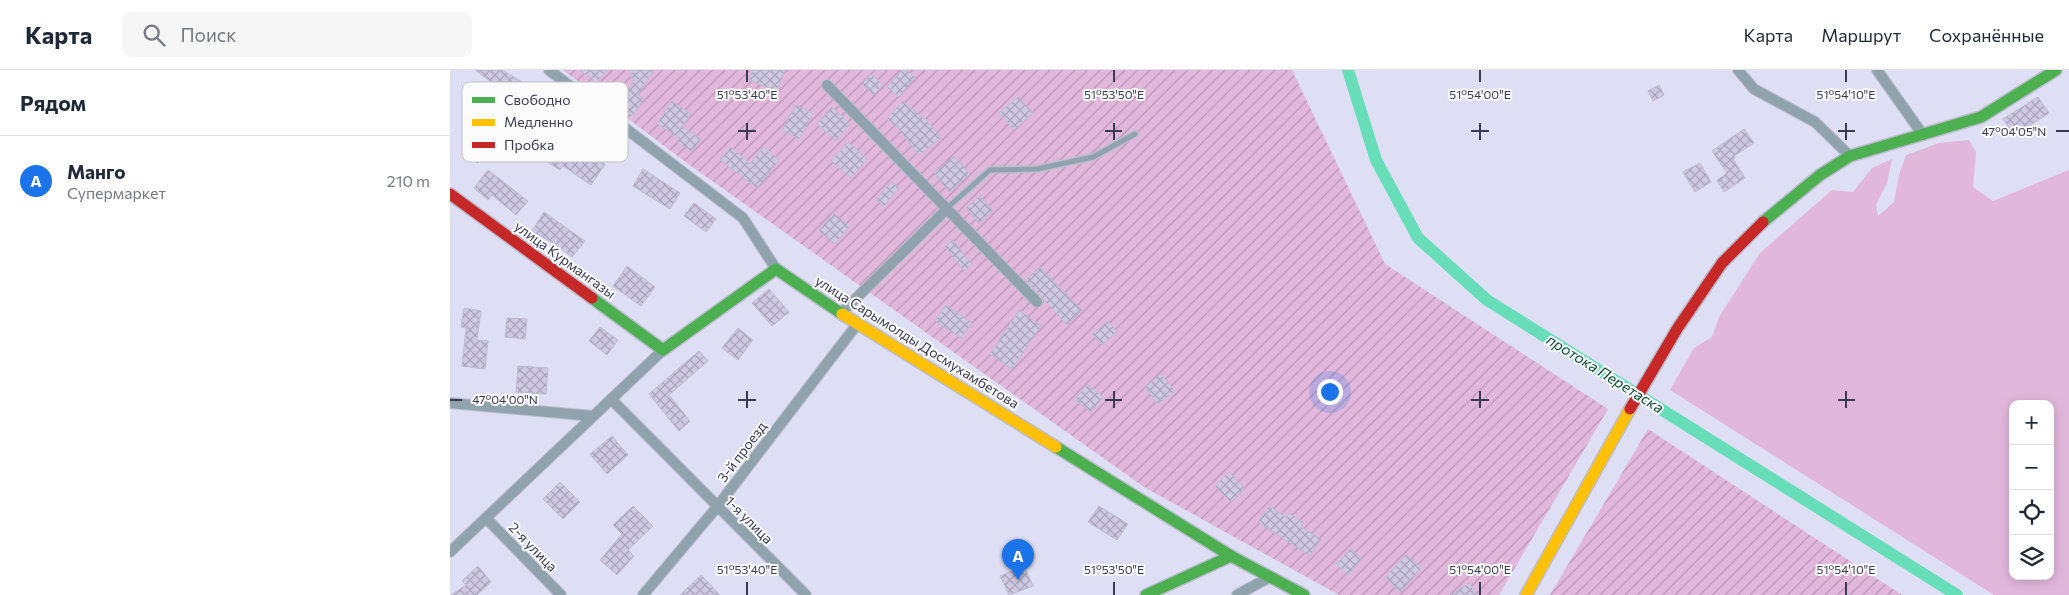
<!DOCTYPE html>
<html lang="ru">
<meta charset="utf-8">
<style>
body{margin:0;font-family:Commissioner,sans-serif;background:#f6f6f7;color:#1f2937}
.controls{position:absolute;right:15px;bottom:15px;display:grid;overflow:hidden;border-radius:10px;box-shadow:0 2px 12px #0003}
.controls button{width:45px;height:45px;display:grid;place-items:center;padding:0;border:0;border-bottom:1px solid #e0e1e3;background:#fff;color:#1f2937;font:25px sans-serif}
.you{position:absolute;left:879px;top:321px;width:18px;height:18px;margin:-12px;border:4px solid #fff;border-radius:50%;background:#1a73e8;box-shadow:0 0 0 8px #1a73e833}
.badge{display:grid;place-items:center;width:32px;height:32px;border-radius:50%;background:#1a73e8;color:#fff;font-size:16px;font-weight:700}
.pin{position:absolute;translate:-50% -41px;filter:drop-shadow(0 1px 2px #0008)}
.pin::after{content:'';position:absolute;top:26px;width:18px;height:15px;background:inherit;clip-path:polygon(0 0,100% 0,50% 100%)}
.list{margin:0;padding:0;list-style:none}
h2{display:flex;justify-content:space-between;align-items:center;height:65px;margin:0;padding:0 20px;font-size:21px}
h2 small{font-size:16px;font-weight:400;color:#747a83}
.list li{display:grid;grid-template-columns:32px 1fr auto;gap:15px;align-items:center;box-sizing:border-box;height:90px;padding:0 20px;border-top:1px solid #e0e1e3}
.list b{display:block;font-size:19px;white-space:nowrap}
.list p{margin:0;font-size:16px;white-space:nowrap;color:#747a83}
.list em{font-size:16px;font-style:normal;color:#747a83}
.icon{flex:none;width:28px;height:28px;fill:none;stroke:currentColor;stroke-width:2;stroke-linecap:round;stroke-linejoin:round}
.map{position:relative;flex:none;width:1619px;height:525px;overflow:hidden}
header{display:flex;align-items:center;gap:30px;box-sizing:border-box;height:70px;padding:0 25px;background:#fff;border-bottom:1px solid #e0e1e3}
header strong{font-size:24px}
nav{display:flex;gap:28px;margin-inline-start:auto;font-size:18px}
.search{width:350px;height:45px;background:#f6f6f7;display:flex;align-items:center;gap:12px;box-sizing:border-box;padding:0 18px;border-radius:10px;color:#747a83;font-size:19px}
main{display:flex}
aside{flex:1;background:#fff}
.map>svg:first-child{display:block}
.grass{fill:#e2b7dc;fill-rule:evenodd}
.garden{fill:url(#garden-furrows)}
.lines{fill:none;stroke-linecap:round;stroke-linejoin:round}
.canal{stroke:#67deb7;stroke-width:12}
.building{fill:url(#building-cross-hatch);stroke:#bebacf}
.lane-casing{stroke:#bbbcd0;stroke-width:8}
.street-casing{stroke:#bbbcd0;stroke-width:12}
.fast-casing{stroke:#bbbcd0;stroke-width:14}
.slow-casing{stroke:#bbbcd0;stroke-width:14}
.jam-casing{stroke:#bbbcd0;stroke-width:14}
.lane{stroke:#90a3ad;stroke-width:5}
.street{stroke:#90a3ad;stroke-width:10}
.fast{stroke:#4caf50;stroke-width:11}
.slow{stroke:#ffc107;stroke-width:11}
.jam{stroke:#c62828;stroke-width:11}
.ticks{fill:none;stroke:#393a54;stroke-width:2}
.labels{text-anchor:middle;stroke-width:4;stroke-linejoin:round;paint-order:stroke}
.street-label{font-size:14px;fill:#393a54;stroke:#fbfbfb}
.water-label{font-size:15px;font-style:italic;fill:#084c33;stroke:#fbfbfb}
.key{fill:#fbfbfb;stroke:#c1c1c9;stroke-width:1}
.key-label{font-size:14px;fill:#393a54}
.ticks-label{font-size:12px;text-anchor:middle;fill:#393a54;stroke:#fbfbfb;stroke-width:4;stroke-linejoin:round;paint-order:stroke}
</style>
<header>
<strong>Карта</strong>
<div class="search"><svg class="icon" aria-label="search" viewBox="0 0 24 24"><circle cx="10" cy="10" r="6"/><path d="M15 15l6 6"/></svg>Поиск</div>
<nav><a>Карта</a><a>Маршрут</a><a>Сохранённые</a></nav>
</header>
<main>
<aside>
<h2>Рядом<small></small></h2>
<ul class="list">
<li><span class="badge">A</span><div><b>Манго</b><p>Супермаркет</p></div><em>210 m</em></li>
</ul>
</aside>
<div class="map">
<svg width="1619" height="525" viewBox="0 0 1619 525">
<defs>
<pattern id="garden-furrows" width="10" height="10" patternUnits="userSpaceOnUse" patternTransform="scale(1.25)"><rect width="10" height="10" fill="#e2b7dc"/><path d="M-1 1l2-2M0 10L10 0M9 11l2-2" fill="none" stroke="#b896b5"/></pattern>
<pattern id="building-cross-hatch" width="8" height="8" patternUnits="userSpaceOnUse" patternTransform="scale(1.25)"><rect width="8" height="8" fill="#cfc8e3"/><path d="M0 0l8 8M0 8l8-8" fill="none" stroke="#a9a3bb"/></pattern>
</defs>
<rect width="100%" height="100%" fill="#dedff5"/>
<path class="grass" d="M1519 70 1526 82 1523 117 1543 131 1619 100V525H1544L1220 320 1244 278 1262 267 1269 247 1310 183 1382 120 1403 122 1422 98 1442 89 1437 113 1426 135 1428 146 1444 132 1449 105 1456 85 1489 73ZM1563 334H1600V506H1563Z"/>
<g class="garden">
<path d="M113 0H842L935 194 1158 339 1049 525H889L694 417 241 96Z"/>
<path d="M1198 359 1452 525H1100Z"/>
</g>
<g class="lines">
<path class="canal" d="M898 0 926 90 968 168 1037 230 1507 525"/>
</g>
<g class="building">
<path d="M25 0H52L89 22 88 24 131 55 116 76 133 87 137 81 155 94 141 115 113 96 110 100 91 88 108 61 89 47 90 45 65 30Z"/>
<path d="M130 0H157L147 13Z"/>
<path d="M184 0H204L188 25 194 29 183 46 167 35 185 9 180 7Z"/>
<path d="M303 0H335L327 21 299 10Z"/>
<path d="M452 0H456L465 7 449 27 437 17Z"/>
<path d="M421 4 433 15 424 25 412 14Z"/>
<path d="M1209 15 1214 25 1203 31 1198 21Z"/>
<path d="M568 27 583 43 564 60 549 43Z"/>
<path d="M1588 27 1599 43 1564 66 1553 49Z"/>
<path d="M222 31 241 44 232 57 251 69 242 82 227 72 230 68 207 54Z"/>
<path d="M453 31 474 49 475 48 491 68 469 85 448 58 437 49Z"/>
<path d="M346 35 363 44 349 69 332 60Z"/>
<path d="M382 37 400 54 386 70 367 54Z"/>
<path d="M1294 59 1304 73 1284 86 1285 88 1283 89 1295 108 1274 122 1267 110 1277 103 1262 81Z"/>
<path d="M22 69 37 78 28 93 12 84Z"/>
<path d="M398 72 417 89 401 108 381 91Z"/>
<path d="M281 77 300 94 313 77 329 90 307 118 270 90Z"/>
<path d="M504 86 520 104 499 122 484 103Z"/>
<path d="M1250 93 1261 112 1245 122 1233 102Z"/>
<path d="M193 99 230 123 220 139 183 116Z"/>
<path d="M38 100 78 131 66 145 42 125 38 130 24 118Z"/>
<path d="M441 112 449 118 434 136 426 130Z"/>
<path d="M530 126 543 141 529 153 516 138Z"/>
<path d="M244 133 266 149 256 162 234 146Z"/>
<path d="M94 142 135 171 122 187 103 173 82 161Z"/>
<path d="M383 143 400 156 385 174 369 161Z"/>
<path d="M503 170 522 195 514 201 495 177Z"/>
<path d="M177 196 205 217 191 236 163 216Z"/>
<path d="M590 197 632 240 617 255 576 210Z"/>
<path d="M319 219 339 242 322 256 302 233Z"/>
<path d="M496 235 522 253 511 268 485 251Z"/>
<path d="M14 238 31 241 27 270 38 271 35 299 12 296 16 258 11 257Z"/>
<path d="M569 240 591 256 562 299 540 284Z"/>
<path d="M57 248 77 249 75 269 55 267Z"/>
<path d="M658 251 667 262 652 275 642 264Z"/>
<path d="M150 257 168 270 157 285 139 271Z"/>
<path d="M288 258 303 270 288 290 272 278Z"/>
<path d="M249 281 258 291 219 325 240 351 229 361 199 324Z"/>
<path d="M68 296 98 298 96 324 66 322Z"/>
<path d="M711 304 725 321 708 334 695 317Z"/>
<path d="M637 314 653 327 641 342 625 330Z"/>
<path d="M162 366 178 385 157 404 140 384Z"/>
<path d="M779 402 795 418 781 432 765 416Z"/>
<path d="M110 412 130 432 113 449 93 429Z"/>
<path d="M183 436 203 456 178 480 184 486 167 505 150 490 172 464 163 455Z"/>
<path d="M649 436 678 454 667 470 638 452Z"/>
<path d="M819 436 836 447 839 443 854 453 851 457 871 469 860 486 808 452Z"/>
<path d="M901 479 912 489 898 505 886 494Z"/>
<path d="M956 484 971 498 951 522 935 508Z"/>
<path d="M28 496 41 512 27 525H1L16 515 12 511Z"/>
<path d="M574 496 583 516 559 525 550 506Z"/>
<path d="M251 505 270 525H230Z"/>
<path d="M1019 513 1027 525H1001Z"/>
</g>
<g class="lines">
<defs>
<path id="lane" d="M497 138 540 100 587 99 643 87 685 64"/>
<g id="street">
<path d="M99 0 293 148 326 199"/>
<path d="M1288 0 1304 19 1365 52 1400 86"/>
<path d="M1427 0 1473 65"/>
<path d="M377 15 587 232"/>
<path d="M391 243 497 139"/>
<path d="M161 329 356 525"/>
<path d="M0 333 143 346"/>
<path d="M36 448 111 525"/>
<path d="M0 482 213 280"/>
<path d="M193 525 267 437 408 253"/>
<path d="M787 525 820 507"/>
</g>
<g id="fast">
<path d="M1313 152 1370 105 1400 86 1531 47 1606 0"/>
<path d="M142 228 213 280 326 199 392 244"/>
<path d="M606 377 781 486 854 525"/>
<path d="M696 525 781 486"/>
</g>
<g id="slow">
<path d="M392 244 606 377"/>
<path d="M1076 525 1180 339"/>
</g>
<g id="jam">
<path d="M0 124 142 228"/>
<path d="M1180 339 1227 259 1272 193 1313 152"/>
</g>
</defs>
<use href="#lane" class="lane-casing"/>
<use href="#street" class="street-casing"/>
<use href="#fast" class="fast-casing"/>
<use href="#slow" class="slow-casing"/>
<use href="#jam" class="jam-casing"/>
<use href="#lane" class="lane"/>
<use href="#street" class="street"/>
<use href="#fast" class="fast"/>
<use href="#slow" class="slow"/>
<use href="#jam" class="jam"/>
</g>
<path class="ticks" d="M297 0V12M664 0V12M1030 0V12M1396 0V12M297 53V70M664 53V70M1030 53V70M1396 53V70M288 61H306M655 61H672M1021 61H1039M1388 61H1405M1606 61H1619M297 321V338M664 321V338M1030 321V338M1396 321V338M0 330H12M288 330H306M655 330H672M1021 330H1039M1388 330H1405M297 512V525M664 512V525M1030 512V525M1396 512V525"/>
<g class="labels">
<g class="street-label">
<text transform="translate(115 190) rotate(36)" y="5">улица Курмангазы</text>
<text transform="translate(467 272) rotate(32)" y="5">улица Сарымолды Досмухамбетова</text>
<text transform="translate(292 382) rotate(-53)" y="5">3-й проезд</text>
<text transform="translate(299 450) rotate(45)" y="5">1-я улица</text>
<text transform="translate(83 477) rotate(46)" y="5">2-я улица</text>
</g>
<g class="water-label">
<text transform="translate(1155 304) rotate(32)" y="5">протока Перетаска</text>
</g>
</g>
<rect x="12" y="12" width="166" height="80" rx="8" class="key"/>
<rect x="22" y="27" width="23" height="6" fill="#4caf50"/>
<rect x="22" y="49" width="23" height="7" fill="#ffc107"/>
<rect x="22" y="72" width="23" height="6" fill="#c62828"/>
<g class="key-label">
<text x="54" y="35">Свободно</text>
<text x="54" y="57">Медленно</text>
<text x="54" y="80">Пробка</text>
</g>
<g class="ticks-label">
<text x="297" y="29">51°53'40"E</text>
<text x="664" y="29">51°53'50"E</text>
<text x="1030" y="29">51°54'00"E</text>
<text x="1396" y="29">51°54'10"E</text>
<text x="1564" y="66">47°04'05"N</text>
<text x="55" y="334">47°04'00"N</text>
<text x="297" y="504">51°53'40"E</text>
<text x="664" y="504">51°53'50"E</text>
<text x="1030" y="504">51°54'00"E</text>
<text x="1396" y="504">51°54'10"E</text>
</g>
</svg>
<div class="controls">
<button>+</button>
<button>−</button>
<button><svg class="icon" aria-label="locate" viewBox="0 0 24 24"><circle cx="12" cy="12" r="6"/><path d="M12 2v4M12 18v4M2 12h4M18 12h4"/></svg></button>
<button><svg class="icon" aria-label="layers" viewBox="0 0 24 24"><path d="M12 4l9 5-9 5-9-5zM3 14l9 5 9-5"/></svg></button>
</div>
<div class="you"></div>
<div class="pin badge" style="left:568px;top:510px">A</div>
</div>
</main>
